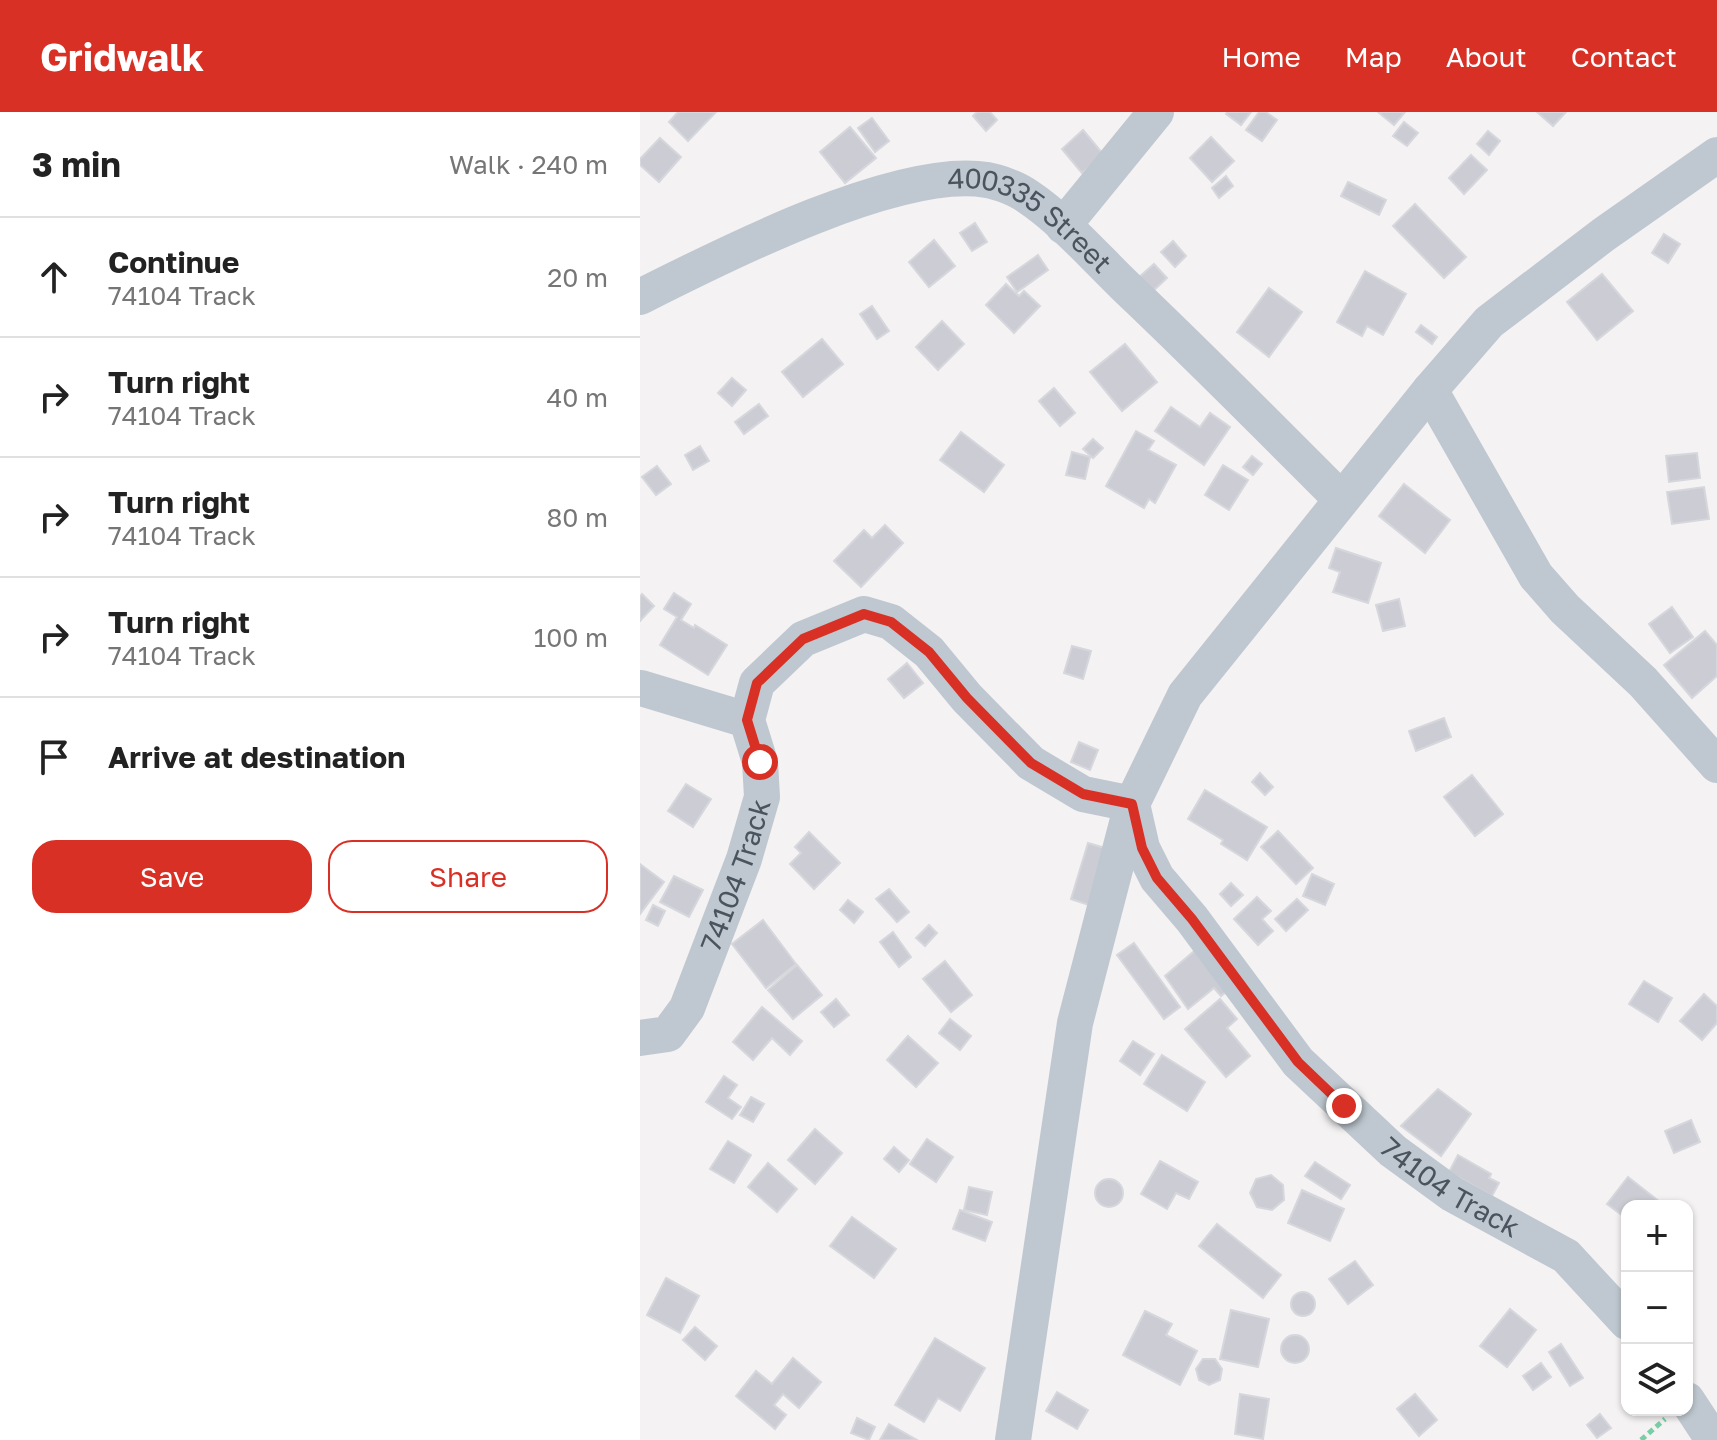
<!DOCTYPE html>
<meta charset="utf-8">
<style>
body{margin:0;font-family:"Golos Text",sans-serif;background:#f6f6f6;color:#222}
.controls{position:absolute;right:24px;bottom:24px;display:grid;overflow:hidden;border-radius:16px;box-shadow:0 2px 6px #0004}
.controls button{width:72px;height:72px;display:grid;place-items:center;padding:0;border:0;border-bottom:2px solid #e0e0e0;background:#fff;color:#222;font:40px sans-serif}
.stop{position:absolute;width:24px;height:24px;margin:-18px;border:6px solid #d93025;border-radius:50%;background:#fff}
.stop.end{background:#d93025;border-color:#fff;box-shadow:0 2px 8px #0008}
.list{margin:0;padding:0;list-style:none}
h2{display:flex;justify-content:space-between;align-items:center;height:104px;margin:0;padding:0 32px;font-size:34px}
h2 small{font-size:26px;font-weight:400;color:#767676}
.list li{display:grid;grid-template-columns:52px 1fr auto;gap:24px;align-items:center;box-sizing:border-box;height:120px;padding:0 32px;border-top:2px solid #e0e0e0}
.list b{display:block;font-size:30px;white-space:nowrap}
.list p{margin:0;font-size:26px;white-space:nowrap;color:#767676}
.list em{font-size:26px;font-style:normal;color:#767676}
.actions{display:flex;gap:16px;padding:24px 32px}
.actions a{flex:1;padding:18px 0;border:2px solid #d93025;border-radius:24px;text-align:center;font-size:28px;color:#d93025}
.actions .main{background:#d93025;color:#fff}
.icon{flex:none;width:44px;height:44px;fill:none;stroke:currentColor;stroke-width:2;stroke-linecap:round;stroke-linejoin:round}
.map{position:relative;flex:none;width:1077px;height:1328px;overflow:hidden}
header{display:flex;align-items:center;gap:48px;box-sizing:border-box;height:112px;padding:0 40px;background:#d93025;color:#fff}
header strong{font-size:38px}
nav{display:flex;gap:44px;margin-inline-start:auto;font-size:28px}
main{display:flex}
aside{flex:1;background:#fff}
.map>svg:first-child{display:block}
.building{fill:#cccdd4;stroke:#d6d7dd;stroke-width:2}
.lines{fill:none;stroke-linecap:round;stroke-linejoin:round}
.path{stroke:#79cea6;stroke-width:5;stroke-dasharray:6 4;stroke-linecap:butt}
.minor{stroke:#bfc8d0;stroke-width:36}
.route{stroke:#d93025;stroke-width:10}
.labels{text-anchor:middle;stroke-width:6;stroke-linejoin:round;paint-order:stroke}
.street-label{font-size:28px;fill:#49545f;stroke:#fff}
</style>
<header>
<strong>Gridwalk</strong>
<nav><a>Home</a><a>Map</a><a>About</a><a>Contact</a></nav>
</header>
<main>
<aside>
<h2>3 min<small>Walk · 240 m</small></h2>
<ul class="list">
<li><svg class="icon" aria-label="ahead" viewBox="0 0 24 24"><path d="M12 20V5M6 11l6-6 6 6"/></svg><div><b>Continue</b><p>74104 Track</p></div><em>20 m</em></li>
<li><svg class="icon" aria-label="right" viewBox="0 0 24 24"><path d="M7 20v-9h11M14 6l5 5-5 5"/></svg><div><b>Turn right</b><p>74104 Track</p></div><em>40 m</em></li>
<li><svg class="icon" aria-label="right" viewBox="0 0 24 24"><path d="M7 20v-9h11M14 6l5 5-5 5"/></svg><div><b>Turn right</b><p>74104 Track</p></div><em>80 m</em></li>
<li><svg class="icon" aria-label="right" viewBox="0 0 24 24"><path d="M7 20v-9h11M14 6l5 5-5 5"/></svg><div><b>Turn right</b><p>74104 Track</p></div><em>100 m</em></li>
<li><svg class="icon" aria-label="arrive" viewBox="0 0 24 24"><path d="M6 21V4h12l-3 4 3 4H6"/></svg><div><b>Arrive at destination</b></div></li>
</ul>
<div class="actions"><a class="main">Save</a><a>Share</a></div>
</aside>
<div class="map">
<svg width="1077" height="1328" viewBox="0 0 1077 1328">
<rect width="100%" height="100%" fill="#f4f2f2"/>
<g class="building">
<path d="M38 0H76L48 29 29 10Z"/>
<path d="M337 0H350L357 8 346 19 333 4Z"/>
<path d="M587 0H611L601 13 586 2Z"/>
<path d="M619 0H626L637 8 622 29 606 18Z"/>
<path d="M738 0H765L754 13Z"/>
<path d="M897 0H926L913 14Z"/>
<path d="M232 6 249 29 235 40 218 16Z"/>
<path d="M764 10 778 21 767 34 753 24Z"/>
<path d="M210 15 236 46 205 71 180 40Z"/>
<path d="M443 18 464 43 442 61 422 37Z"/>
<path d="M848 19 860 29 849 43 837 32Z"/>
<path d="M571 25 594 49 572 70 550 46Z"/>
<path d="M20 26 41 45 19 70 0 53V47Z"/>
<path d="M831 43 847 58 824 82 809 66Z"/>
<path d="M586 64 593 74 579 86 572 76Z"/>
<path d="M708 70 746 88 739 103 701 84Z"/>
<path d="M775 92 826 145 804 166 753 114Z"/>
<path d="M335 111 347 130 332 139 320 121Z"/>
<path d="M1024 122 1040 132 1028 151 1012 141Z"/>
<path d="M294 128 315 154 289 175 269 150Z"/>
<path d="M533 129 546 144 535 155 521 140Z"/>
<path d="M398 143 408 158 377 180 367 165Z"/>
<path d="M514 152 527 166 512 180 499 165Z"/>
<path d="M725 159 766 182 743 223 727 214 722 224 697 210Z"/>
<path d="M962 162 993 199 957 228 927 190Z"/>
<path d="M366 172 379 184 384 179 400 194 374 221 346 193Z"/>
<path d="M629 176 662 200 629 245 597 220Z"/>
<path d="M232 194 249 219 237 227 220 202Z"/>
<path d="M302 209 324 232 298 258 276 235Z"/>
<path d="M781 213 797 225 792 232 776 220Z"/>
<path d="M182 227 203 252 163 285 142 260Z"/>
<path d="M485 232 517 270 482 299 450 260Z"/>
<path d="M92 266 106 278 92 294 78 281Z"/>
<path d="M414 276 435 301 420 314 399 289Z"/>
<path d="M119 292 128 304 104 322 95 310Z"/>
<path d="M531 295 560 315 570 301 590 315 564 353 515 319Z"/>
<path d="M496 319 514 329 508 338 536 353 515 391 509 387 504 396 466 374Z"/>
<path d="M321 320 364 353 344 380 300 348Z"/>
<path d="M453 327 463 336 453 346 443 337Z"/>
<path d="M60 334 69 349 53 358 45 343Z"/>
<path d="M432 340 450 345 445 367 426 363Z"/>
<path d="M1057 341 1060 366 1029 370 1026 344Z"/>
<path d="M612 344 622 352 613 363 603 355Z"/>
<path d="M583 353 608 368 589 398 565 383Z"/>
<path d="M17 354 31 372 16 383 2 365Z"/>
<path d="M764 372 810 408 785 441 739 404Z"/>
<path d="M1064 375 1069 407 1032 412 1027 380Z"/>
<path d="M245 413 263 431 221 475 194 449 224 418 232 426Z"/>
<path d="M696 436 741 451 728 491 693 480 700 460 689 456Z"/>
<path d="M34 481 51 492 41 508 54 516 55 513 87 533 68 563 20 533 37 505 24 497Z"/>
<path d="M2 482 14 494 0 509V485Z"/>
<path d="M759 487 765 514 743 519 736 493Z"/>
<path d="M1032 495 1053 525 1030 541 1009 512Z"/>
<path d="M1065 519 1077 533V564L1052 586 1024 553Z"/>
<path d="M432 534 451 539 443 567 424 561Z"/>
<path d="M267 551 283 571 264 586 248 567Z"/>
<path d="M804 606 811 625 776 639 769 619Z"/>
<path d="M439 630 458 638 450 658 431 650Z"/>
<path d="M620 661 633 675 625 683 612 670Z"/>
<path d="M832 663 863 702 835 724 804 685Z"/>
<path d="M46 672 71 687 53 715 28 699Z"/>
<path d="M565 678 627 715 607 748 581 732 583 728 548 707Z"/>
<path d="M638 719 673 756 656 772 621 735Z"/>
<path d="M169 720 200 751 174 777 150 752 161 741 155 735Z"/>
<path d="M448 731 472 738 455 795 431 787Z"/>
<path d="M0 752 24 770 0 802Z"/>
<path d="M672 762 694 772 685 793 663 784Z"/>
<path d="M34 764 63 778 49 805 20 790Z"/>
<path d="M591 771 603 783 591 794 580 782Z"/>
<path d="M249 777 269 800 257 810 236 787Z"/>
<path d="M617 785 631 799 622 807 633 819 618 833 594 807Z"/>
<path d="M657 787 668 798 646 819 635 807Z"/>
<path d="M208 788 223 800 214 811 200 798Z"/>
<path d="M13 793 25 799 18 814 6 808Z"/>
<path d="M123 808 156 852 126 876 92 832Z"/>
<path d="M289 813 297 821 285 834 276 826Z"/>
<path d="M253 820 271 845 259 855 240 830Z"/>
<path d="M494 831 540 895 524 907 477 843Z"/>
<path d="M559 835 592 875 581 884 574 876 548 897 525 864Z"/>
<path d="M305 849 332 883 311 900 283 867Z"/>
<path d="M157 853 182 883 153 907 128 878Z"/>
<path d="M1004 869 1032 886 1018 910 989 892Z"/>
<path d="M1064 882 1077 894V911L1062 928 1040 909Z"/>
<path d="M196 887 209 903 194 915 181 900Z"/>
<path d="M580 887 597 907 587 916 610 944 586 965 545 917Z"/>
<path d="M122 895 162 929 150 943 132 926 113 948 93 930Z"/>
<path d="M310 907 331 924 320 938 299 921Z"/>
<path d="M268 924 298 951 276 975 247 948Z"/>
<path d="M493 929 514 942 500 963 480 949Z"/>
<path d="M522 943 565 970 547 999 504 972Z"/>
<path d="M84 964 97 973 88 986 101 995 92 1007 66 990Z"/>
<path d="M798 977 831 1002 801 1044 761 1014Z"/>
<path d="M111 985 124 992 113 1010 100 1003Z"/>
<path d="M1051 1008 1060 1030 1034 1041 1025 1019Z"/>
<path d="M175 1017 202 1041 175 1072 148 1048Z"/>
<path d="M287 1027 313 1045 296 1070 270 1052Z"/>
<path d="M88 1029 111 1043 94 1071 70 1057Z"/>
<path d="M254 1035 269 1048 259 1060 244 1047Z"/>
<path d="M818 1043 851 1062 849 1066 859 1071 852 1084 809 1060Z"/>
<path d="M520 1049 558 1070 549 1087 536 1081 527 1097 501 1082Z"/>
<path d="M675 1050 710 1073 701 1087 665 1064Z"/>
<path d="M128 1051 157 1077 137 1100 108 1075Z"/>
<path d="M631 1063 643 1073 644 1088 632 1098 617 1095 610 1081 616 1067Z"/>
<path d="M988 1065 1025 1094H987V1107L967 1092Z"/>
<circle cx="469" cy="1081" r="14"/>
<path d="M329 1075 352 1080 347 1103 324 1098Z"/>
<path d="M662 1078 704 1097 690 1129 648 1111Z"/>
<path d="M320 1098 352 1110 345 1129 313 1117Z"/>
<path d="M212 1105 256 1137 234 1166 190 1134Z"/>
<path d="M577 1112 641 1163 623 1186 559 1134Z"/>
<path d="M715 1149 733 1173 708 1192 689 1167Z"/>
<path d="M26 1166 59 1184 40 1221 7 1203Z"/>
<circle cx="663" cy="1192" r="12"/>
<path d="M870 1197 896 1218 867 1255 840 1234Z"/>
<path d="M591 1198 629 1207 618 1255 580 1247Z"/>
<path d="M505 1199 532 1212 526 1223 557 1239 540 1273 483 1243Z"/>
<path d="M55 1215 77 1234 65 1248 43 1228Z"/>
<circle cx="655" cy="1237" r="14"/>
<path d="M295 1226 345 1256 320 1299 298 1286 284 1310 255 1293Z"/>
<path d="M921 1232 943 1266 930 1274 909 1240Z"/>
<path d="M153 1246 181 1270 159 1296 143 1282 134 1293 146 1303 135 1317 96 1284 116 1259 132 1272Z"/>
<path d="M563 1247H575L582 1257 580 1268 569 1273 559 1268 556 1257Z"/>
<path d="M901 1251 911 1265 893 1278 883 1264Z"/>
<path d="M417 1280 448 1298 437 1317 406 1299Z"/>
<path d="M600 1282 629 1287 623 1327 595 1322Z"/>
<path d="M775 1282 797 1308 779 1324 757 1297Z"/>
<path d="M960 1302 971 1316 957 1326 947 1313Z"/>
<path d="M217 1306 235 1315 229 1328 211 1321Z"/>
<path d="M249 1312 277 1328H240Z"/>
</g>
<g class="lines">
<path class="path" d="M1001 1328 1025 1307"/>
<g class="minor">
<path d="M423 114 516 0"/>
<path id="s1" d="M0 185C81 144 259 53 347 68 359 70 377 77 387 84 423 108 454 144 485 174 559 244 630 316 701 387"/>
<path d="M790 278 896 464 925 497 1003 570 1077 653"/>
<path d="M1 576 107 608"/>
<path id="s2" d="M0 926 28 922 47 896 104 747 122 685 120 650 107 608 117 571 163 527 224 502 251 510 289 540 327 586 391 651 443 682 492 692 502 736 517 766 552 807 658 950 753 1039 812 1082 926 1144 987 1210"/>
<path d="M1047 1288 1066 1317 1077 1324"/>
<path d="M373 1328 435 911 492 692 545 583 790 278 849 210 963 123 1077 43"/>
</g>
</g>
<g class="lines">
<path class="route" d="M120 650 107 608 117 571 163 527 224 502 251 510 289 540 327 586 391 651 443 682 492 692 502 736 517 766 552 807 658 950 704 994"/>
</g>
<g class="labels">
<g class="street-label">
<text dy="10" stroke="none"><textPath href="#s1" startOffset="426">400335 Street</textPath></text>
<text dy="10" stroke="none"><textPath href="#s2" startOffset="202">74104 Track</textPath></text>
<text dy="10" stroke="none"><textPath href="#s2" startOffset="1378">74104 Track</textPath></text>
</g>
</g>
</svg>
<div class="controls">
<button>+</button>
<button>−</button>
<button><svg class="icon" aria-label="layers" viewBox="0 0 24 24"><path d="M12 4l9 5-9 5-9-5zM3 14l9 5 9-5"/></svg></button>
</div>
<div class="stop" style="left:120px;top:650px"></div>
<div class="stop end" style="left:704px;top:994px"></div>
</div>
</main>
